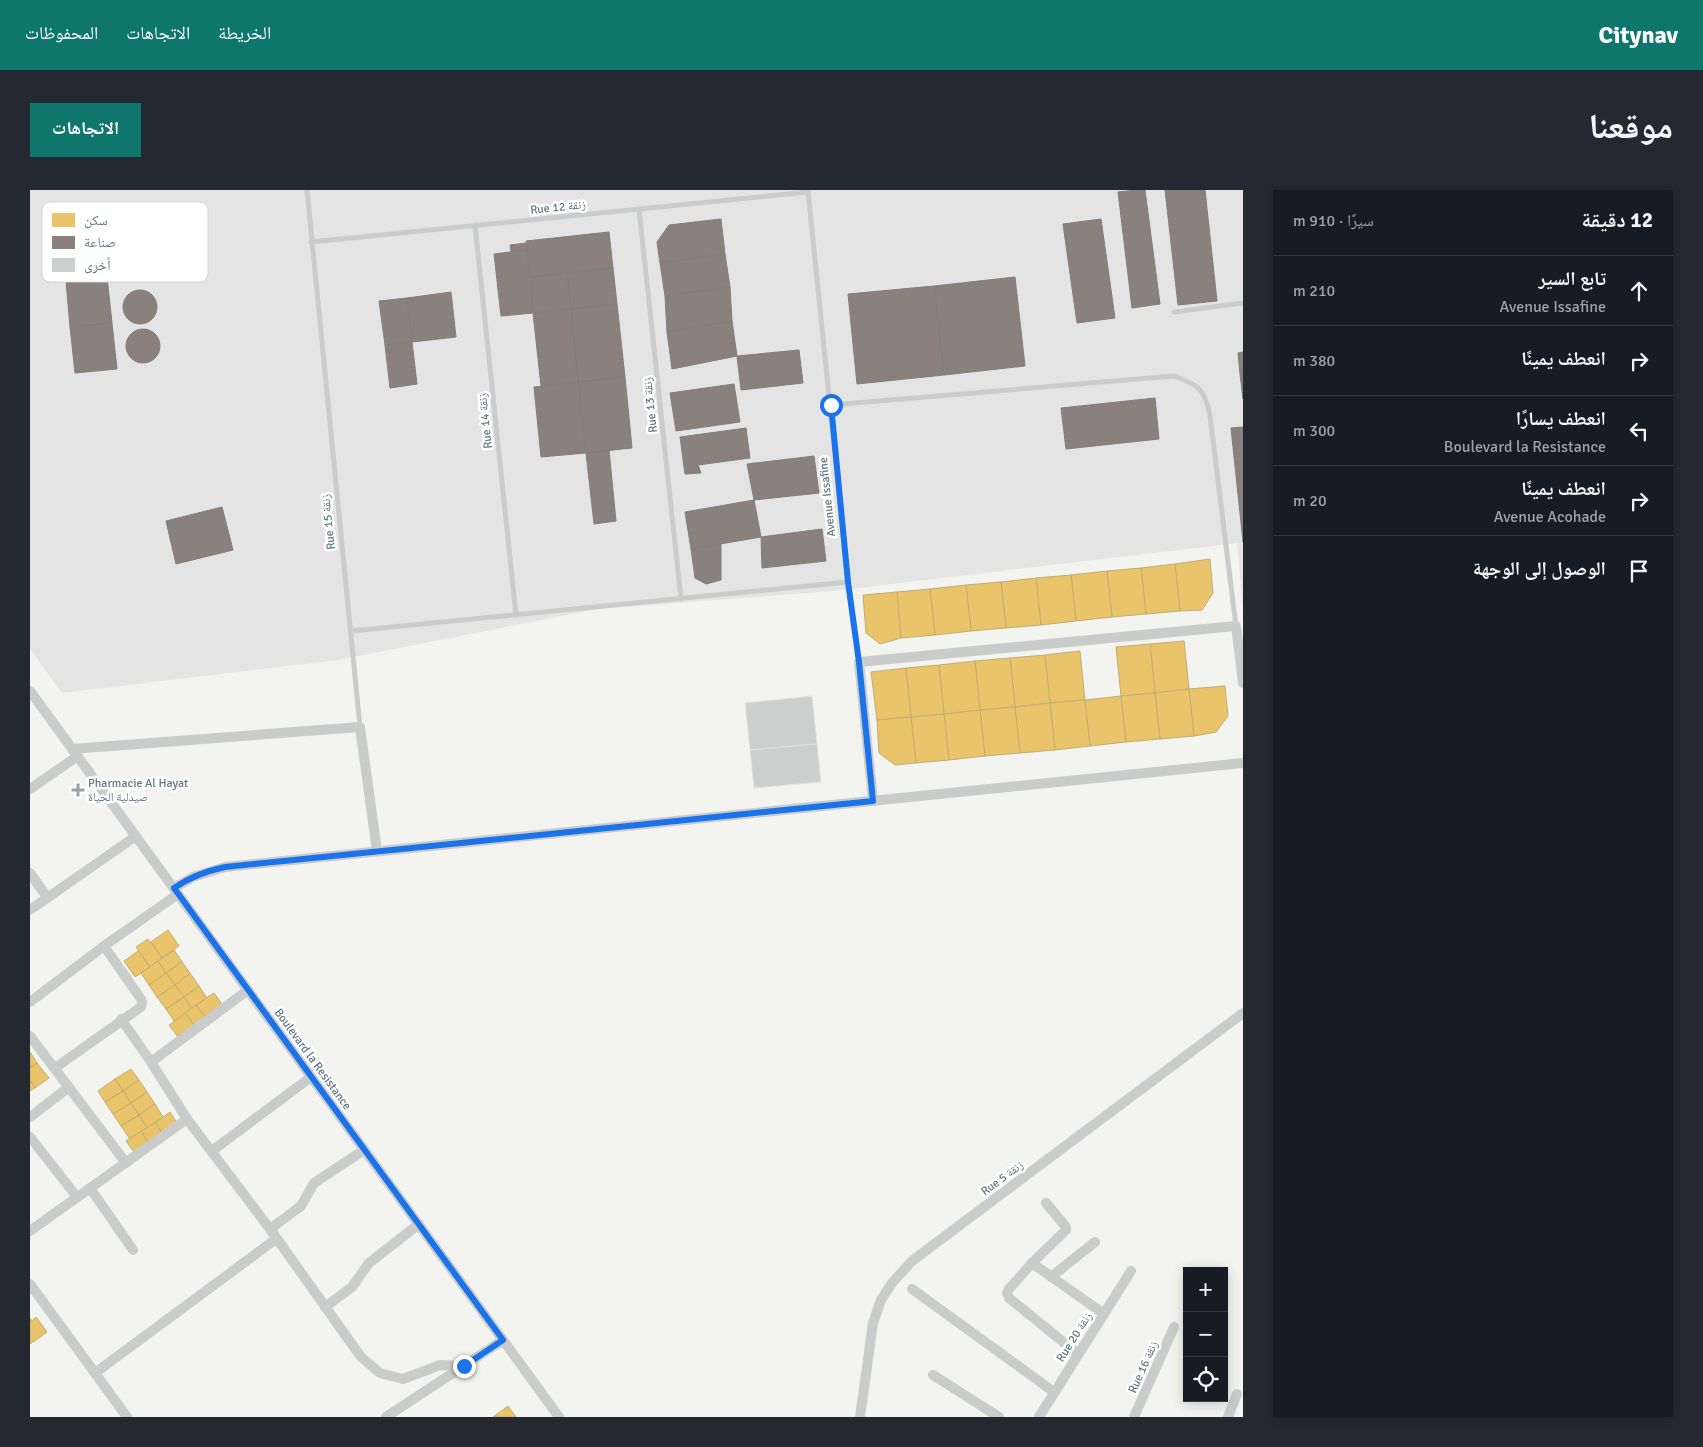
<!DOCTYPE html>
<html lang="ar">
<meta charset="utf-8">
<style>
body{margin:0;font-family:Signika,"Noto Naskh Arabic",sans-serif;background:#242831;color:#f1f3f6;direction:rtl}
.controls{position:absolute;right:15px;bottom:15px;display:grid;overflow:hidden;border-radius:0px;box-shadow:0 2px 12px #0003}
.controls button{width:45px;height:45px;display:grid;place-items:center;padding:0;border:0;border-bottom:1px solid #363941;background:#171b24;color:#f1f3f6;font:25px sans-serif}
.stop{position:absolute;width:15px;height:15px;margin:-11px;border:4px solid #1a73e8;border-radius:50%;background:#fff}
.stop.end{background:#1a73e8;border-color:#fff;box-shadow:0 1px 5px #0008}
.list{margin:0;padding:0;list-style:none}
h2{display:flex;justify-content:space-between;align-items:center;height:65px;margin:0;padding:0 20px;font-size:21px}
h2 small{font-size:16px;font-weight:400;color:#9ea1a6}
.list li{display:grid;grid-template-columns:32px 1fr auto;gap:15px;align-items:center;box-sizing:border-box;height:70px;padding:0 20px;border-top:1px solid #363941}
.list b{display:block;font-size:19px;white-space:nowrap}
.list p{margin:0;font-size:16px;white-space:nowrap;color:#9ea1a6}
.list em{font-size:16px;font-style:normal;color:#9ea1a6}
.icon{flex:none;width:28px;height:28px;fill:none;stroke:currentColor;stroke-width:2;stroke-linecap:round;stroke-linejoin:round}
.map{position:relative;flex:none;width:1213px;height:1227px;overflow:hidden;direction:ltr;border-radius:0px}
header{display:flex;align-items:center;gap:30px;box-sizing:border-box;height:70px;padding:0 25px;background:#0f766e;color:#fff}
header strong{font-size:24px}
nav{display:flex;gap:28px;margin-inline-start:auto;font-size:18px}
.intro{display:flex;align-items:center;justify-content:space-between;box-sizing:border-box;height:120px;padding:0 30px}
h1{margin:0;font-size:35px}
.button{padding:12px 22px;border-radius:0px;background:#0f766e;color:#fff;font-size:18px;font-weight:700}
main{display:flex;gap:30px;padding:0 30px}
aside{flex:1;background:#171b24;border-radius:0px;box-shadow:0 2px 12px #0003}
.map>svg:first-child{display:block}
.built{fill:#e3e4e3}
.homes{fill:#e9c46a;stroke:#c0ae72}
.industry{fill:#8a817c;stroke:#7d7f7e}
.building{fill:#cdcfce;stroke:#e2e2e0}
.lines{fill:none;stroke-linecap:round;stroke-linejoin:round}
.service{stroke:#cacccc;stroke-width:5}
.minor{stroke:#cacccc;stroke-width:10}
.route{stroke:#1a73e8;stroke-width:6}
.poi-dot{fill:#93a4a9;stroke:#fff;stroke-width:2}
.labels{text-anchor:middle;stroke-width:5;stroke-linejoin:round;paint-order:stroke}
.street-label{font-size:12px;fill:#607a83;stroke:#fff}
.poi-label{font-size:12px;fill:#607a83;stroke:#fff;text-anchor:start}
.key{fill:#fff;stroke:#cfd7da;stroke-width:1}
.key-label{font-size:14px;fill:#607a83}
</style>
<header>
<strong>Citynav</strong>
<nav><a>الخريطة</a><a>الاتجاهات</a><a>المحفوظات</a></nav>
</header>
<div class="intro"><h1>موقعنا</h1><a class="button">الاتجاهات</a></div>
<main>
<aside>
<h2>12 دقيقة<small>سيرًا · 910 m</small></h2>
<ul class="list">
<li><svg class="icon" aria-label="ahead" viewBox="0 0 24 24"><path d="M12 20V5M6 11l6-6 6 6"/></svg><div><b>تابع السير</b><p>Avenue Issafine</p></div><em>210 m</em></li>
<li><svg class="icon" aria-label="right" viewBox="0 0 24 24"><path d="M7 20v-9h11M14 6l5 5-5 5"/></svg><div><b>انعطف يمينًا</b></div><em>380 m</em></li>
<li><svg class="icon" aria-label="left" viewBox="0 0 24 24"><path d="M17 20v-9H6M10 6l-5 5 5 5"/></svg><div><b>انعطف يسارًا</b><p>Boulevard la Resistance</p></div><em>300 m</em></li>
<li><svg class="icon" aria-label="right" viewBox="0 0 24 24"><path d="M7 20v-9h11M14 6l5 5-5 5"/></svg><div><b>انعطف يمينًا</b><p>Avenue Acohade</p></div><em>20 m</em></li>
<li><svg class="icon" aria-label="arrive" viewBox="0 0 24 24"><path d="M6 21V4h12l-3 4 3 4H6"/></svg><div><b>الوصول إلى الوجهة</b></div></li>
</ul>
</aside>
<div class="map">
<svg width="1213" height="1227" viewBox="0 0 1213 1227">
<rect width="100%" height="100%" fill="#f3f3f0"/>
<path class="built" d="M0 0H1213V418L1207 353 803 401 567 419 308 470 32 503 0 459Z"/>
<g class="homes">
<path d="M1180 369 1183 403 1172 420 1150 421 1145 374Z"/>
<path d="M1145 374 1150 421 1116 424 1111 378Z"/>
<path d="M1111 378 1116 424 1082 427 1077 381Z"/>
<path d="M1077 381 1082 427 1046 431 1041 385Z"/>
<path d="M1041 385 1046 431 1011 435 1006 388Z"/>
<path d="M1006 388 1011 435 976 438 971 392Z"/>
<path d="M971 392 976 438 941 441 936 395Z"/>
<path d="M936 395 941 441 905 445 900 399Z"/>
<path d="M900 399 905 445 871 448 867 402Z"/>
<path d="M867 402 871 448 850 454 836 443 833 405Z"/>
<path d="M1154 451 1159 499 1125 503 1120 454Z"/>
<path d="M1120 454 1125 503 1091 506 1086 457Z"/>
<path d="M1050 461 1055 510 1020 513 1015 465Z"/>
<path d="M1015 465 1020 513 985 517 980 468Z"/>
<path d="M980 468 985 517 950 520 945 471Z"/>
<path d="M945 471 950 520 914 524 909 475Z"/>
<path d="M909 475 914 524 881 527 876 478Z"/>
<path d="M876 478 881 527 847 530 841 482Z"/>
<path d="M1195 496 1198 526 1186 542 1164 546 1159 499Z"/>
<path d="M1159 499 1164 546 1130 549 1125 503Z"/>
<path d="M1125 503 1130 549 1096 552 1091 506Z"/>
<path d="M1091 506 1096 552 1060 556 1055 510Z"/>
<path d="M1055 510 1060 556 1025 560 1020 513Z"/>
<path d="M1020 513 1025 560 990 563 985 517Z"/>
<path d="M985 517 990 563 955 566 950 520Z"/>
<path d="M950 520 955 566 919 570 914 524Z"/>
<path d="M914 524 919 570 886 573 881 527Z"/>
<path d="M881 527 886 573 865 575 849 563 847 530Z"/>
<path d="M138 740 149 756 132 768 121 752Z"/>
<path d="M118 749 132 768 120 777 106 757Z"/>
<path d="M144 760 152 772 136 783 128 771Z"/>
<path d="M108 761 120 777 105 787 94 771Z"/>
<path d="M128 771 136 783 119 795 111 783Z"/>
<path d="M152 772 160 783 145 795 136 783Z"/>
<path d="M136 783 145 795 127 807 119 795Z"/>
<path d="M160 783 169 796 154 807 145 795Z"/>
<path d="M145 795 154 807 136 819 127 807Z"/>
<path d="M169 796 177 808 162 819 154 807Z"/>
<path d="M184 803 192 814 174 827 166 815Z"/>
<path d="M154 807 162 819 144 831 136 819Z"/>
<path d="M166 815 177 830 166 838 155 823Z"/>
<path d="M155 823 164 835 148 847 139 835Z"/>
<path d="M0 862 7 873 0 878Z"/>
<path d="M7 873 19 888 5 898 0 890V878Z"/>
<path d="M101 879 109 890 93 901 85 889Z"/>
<path d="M85 889 93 901 75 912 68 901Z"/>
<path d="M0 890 5 898 0 901Z"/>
<path d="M109 890 117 902 101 913 93 901Z"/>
<path d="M93 901 101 913 83 924 75 912Z"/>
<path d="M117 902 125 914 109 925 101 913Z"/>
<path d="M101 913 109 925 91 936 83 924Z"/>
<path d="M125 914 133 927 117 938 109 925Z"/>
<path d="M140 922 147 933 132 943 125 933Z"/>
<path d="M109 925 117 938 100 949 91 936Z"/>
<path d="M125 933 132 943 118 952 111 941Z"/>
<path d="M111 941 118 952 104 962 96 951Z"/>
<path d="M6 1127 17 1142 0 1154V1128L2 1131Z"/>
<path d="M478 1216 486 1227H463Z"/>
</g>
<g class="industry">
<path d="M1107 0H1115L1130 114 1102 118 1088 2Z"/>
<path d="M1135 0H1175L1187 111 1148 115Z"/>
<path d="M691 29 695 64 630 73 627 52 639 35Z"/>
<path d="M1071 29 1085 128 1047 133 1033 34Z"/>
<path d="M579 42 583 78 500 87 496 51Z"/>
<path d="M496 53 497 60 481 62 480 55Z"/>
<path d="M497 60 503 123 471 126 464 64Z"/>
<path d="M695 64 700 97 635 106 630 73Z"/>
<path d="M583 78 587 114 541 119 537 83Z"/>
<path d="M537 83 541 119 503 123 500 87Z"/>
<path d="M77 87 82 133 40 137 36 91Z"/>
<path d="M985 87 995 176 914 185 904 96Z"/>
<path d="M904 96 914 185 827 194 818 104Z"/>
<path d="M700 97 702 131 637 142 635 106Z"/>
<circle cx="110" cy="117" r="17"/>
<path d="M421 102 426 147 382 152 377 108Z"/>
<path d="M377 108 382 152 355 155 349 111Z"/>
<path d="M587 114 595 187 548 192 541 119Z"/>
<path d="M541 119 548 192 511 196 503 123Z"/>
<path d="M702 131 707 166 642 179 637 142Z"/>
<path d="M82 133 87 179 45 183 40 137Z"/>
<circle cx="113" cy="156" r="17"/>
<path d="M382 152 387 194 360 198 355 155Z"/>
<path d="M769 160 773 193 711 200 707 166Z"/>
<path d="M1213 162V184H1210L1208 163Z"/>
<path d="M1210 184H1213V209Z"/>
<path d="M595 187 602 258 556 263 548 192Z"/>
<path d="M548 192 556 263 511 267 504 197Z"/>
<path d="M704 194 710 232 646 241 640 203Z"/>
<path d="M1125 208 1129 249 1036 259 1031 218Z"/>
<path d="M1213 237V352L1201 238Z"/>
<path d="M716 238 720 268 668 275 671 283 655 284 650 247Z"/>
<path d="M579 260 586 331 564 334 556 263Z"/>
<path d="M784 266 789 303 724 310 717 274Z"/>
<path d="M724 310 731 347 661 359 655 322Z"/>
<path d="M192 317 203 360 146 374 136 331Z"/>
<path d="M792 339 796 371 732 378 731 347Z"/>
<path d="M691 354V390L676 394 665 388 661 359Z"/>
</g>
<g class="building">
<path d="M782 506 787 554 720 560 715 513Z"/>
<path d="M787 554 791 592 724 598 720 560Z"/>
</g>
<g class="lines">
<g class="service">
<path d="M277 0 330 537"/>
<path d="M778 1 818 392 829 472"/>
<path d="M609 19 651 409"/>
<path d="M445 35 486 425"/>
<path d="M281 52 778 2"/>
<path d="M1144 122 1213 113"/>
<path d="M801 215 1144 186C1169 195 1175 199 1180 226L1206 436"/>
<path d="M321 441 818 392"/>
</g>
<g class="minor">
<path d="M0 501 529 1227"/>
<path d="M42 559 330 537 347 661"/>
<path d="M0 599 48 566"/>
<path d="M843 611 829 472 1206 436 1213 493"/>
<path d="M0 683 17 707"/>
<path d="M144 698 163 687 195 677 1213 573"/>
<path d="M0 720 106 646"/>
<path d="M0 812 74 756 148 704"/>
<path d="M91 829 121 872 157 929 240 1039 331 1167 350 1183 373 1189 410 1175 434 1176"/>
<path d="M0 846 96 973"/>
<path d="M121 872 218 800"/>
<path d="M25 878 111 817 112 812 111 809 74 756"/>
<path d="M0 927 39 897"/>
<path d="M0 947 47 1007"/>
<path d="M182 961 281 887"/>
<path d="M60 998 103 1060"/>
<path d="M1016 1013 1036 1037V1040L1002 1073 979 1099 977 1103 979 1108 1048 1164"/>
<path d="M240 1039 271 1016 284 993 334 960"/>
<path d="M0 1041 157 929"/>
<path d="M1002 1073 1074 1124"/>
<path d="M1021 1087 1065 1052"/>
<path d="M0 1094 97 1227"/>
<path d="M882 1099 1024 1202"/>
<path d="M295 1117 322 1097 339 1073 389 1034"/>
<path d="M65 1183 246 1049"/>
<path d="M903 1185 969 1227"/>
<path d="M356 1227 473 1150"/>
<path d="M830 1227 843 1133 851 1110 862 1093 882 1071 1213 823"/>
<path d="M1009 1227 1101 1081"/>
<path d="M1104 1227 1144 1137"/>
<path d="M1198 1227 1207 1204"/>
</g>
</g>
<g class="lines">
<path class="route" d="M434 1176 473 1150 144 698C160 687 176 681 195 677L843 611 829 472 818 392 801 215"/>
</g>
<path class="poi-dot" d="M45.5 592.5h5v5h5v5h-5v5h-5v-5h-5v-5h5z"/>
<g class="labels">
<g class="street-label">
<text transform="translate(528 17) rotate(-6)" y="4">Rue 12 زنقة</text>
<text transform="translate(620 215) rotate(-96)" y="4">Rue 13 زنقة</text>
<text transform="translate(455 231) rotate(-96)" y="4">Rue 14 زنقة</text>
<text transform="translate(797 307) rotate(-96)" y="4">Avenue Issafine</text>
<text transform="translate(298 332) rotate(-96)" y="4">Rue 15 زنقة</text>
<text transform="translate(283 869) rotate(54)" y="4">Boulevard la Resistance</text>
<text transform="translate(972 988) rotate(-37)" y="4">Rue 5 زنقة</text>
<text transform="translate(1044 1147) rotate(-58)" y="4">Rue 20 زنقة</text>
<text transform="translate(1113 1177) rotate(-66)" y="4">Rue 16 زنقة</text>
</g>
<g class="poi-label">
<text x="58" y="597">Pharmacie Al Hayat<tspan x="58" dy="14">صيدلية الحياة</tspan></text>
</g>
</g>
<rect x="12" y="12" width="166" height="80" rx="8" class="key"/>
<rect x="22" y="23" width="23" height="14" fill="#e9c46a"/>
<rect x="22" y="46" width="23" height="13" fill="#8a817c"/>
<rect x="22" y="68" width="23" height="14" fill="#cdcfce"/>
<g class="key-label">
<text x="54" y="35">سكن</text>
<text x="54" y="57">صناعة</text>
<text x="54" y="80">أخرى</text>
</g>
</svg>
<div class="controls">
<button>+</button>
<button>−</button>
<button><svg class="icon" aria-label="locate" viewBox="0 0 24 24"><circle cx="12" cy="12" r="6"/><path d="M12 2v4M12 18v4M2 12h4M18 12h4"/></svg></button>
</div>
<div class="stop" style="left:801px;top:215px"></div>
<div class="stop end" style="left:434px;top:1176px"></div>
</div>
</main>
